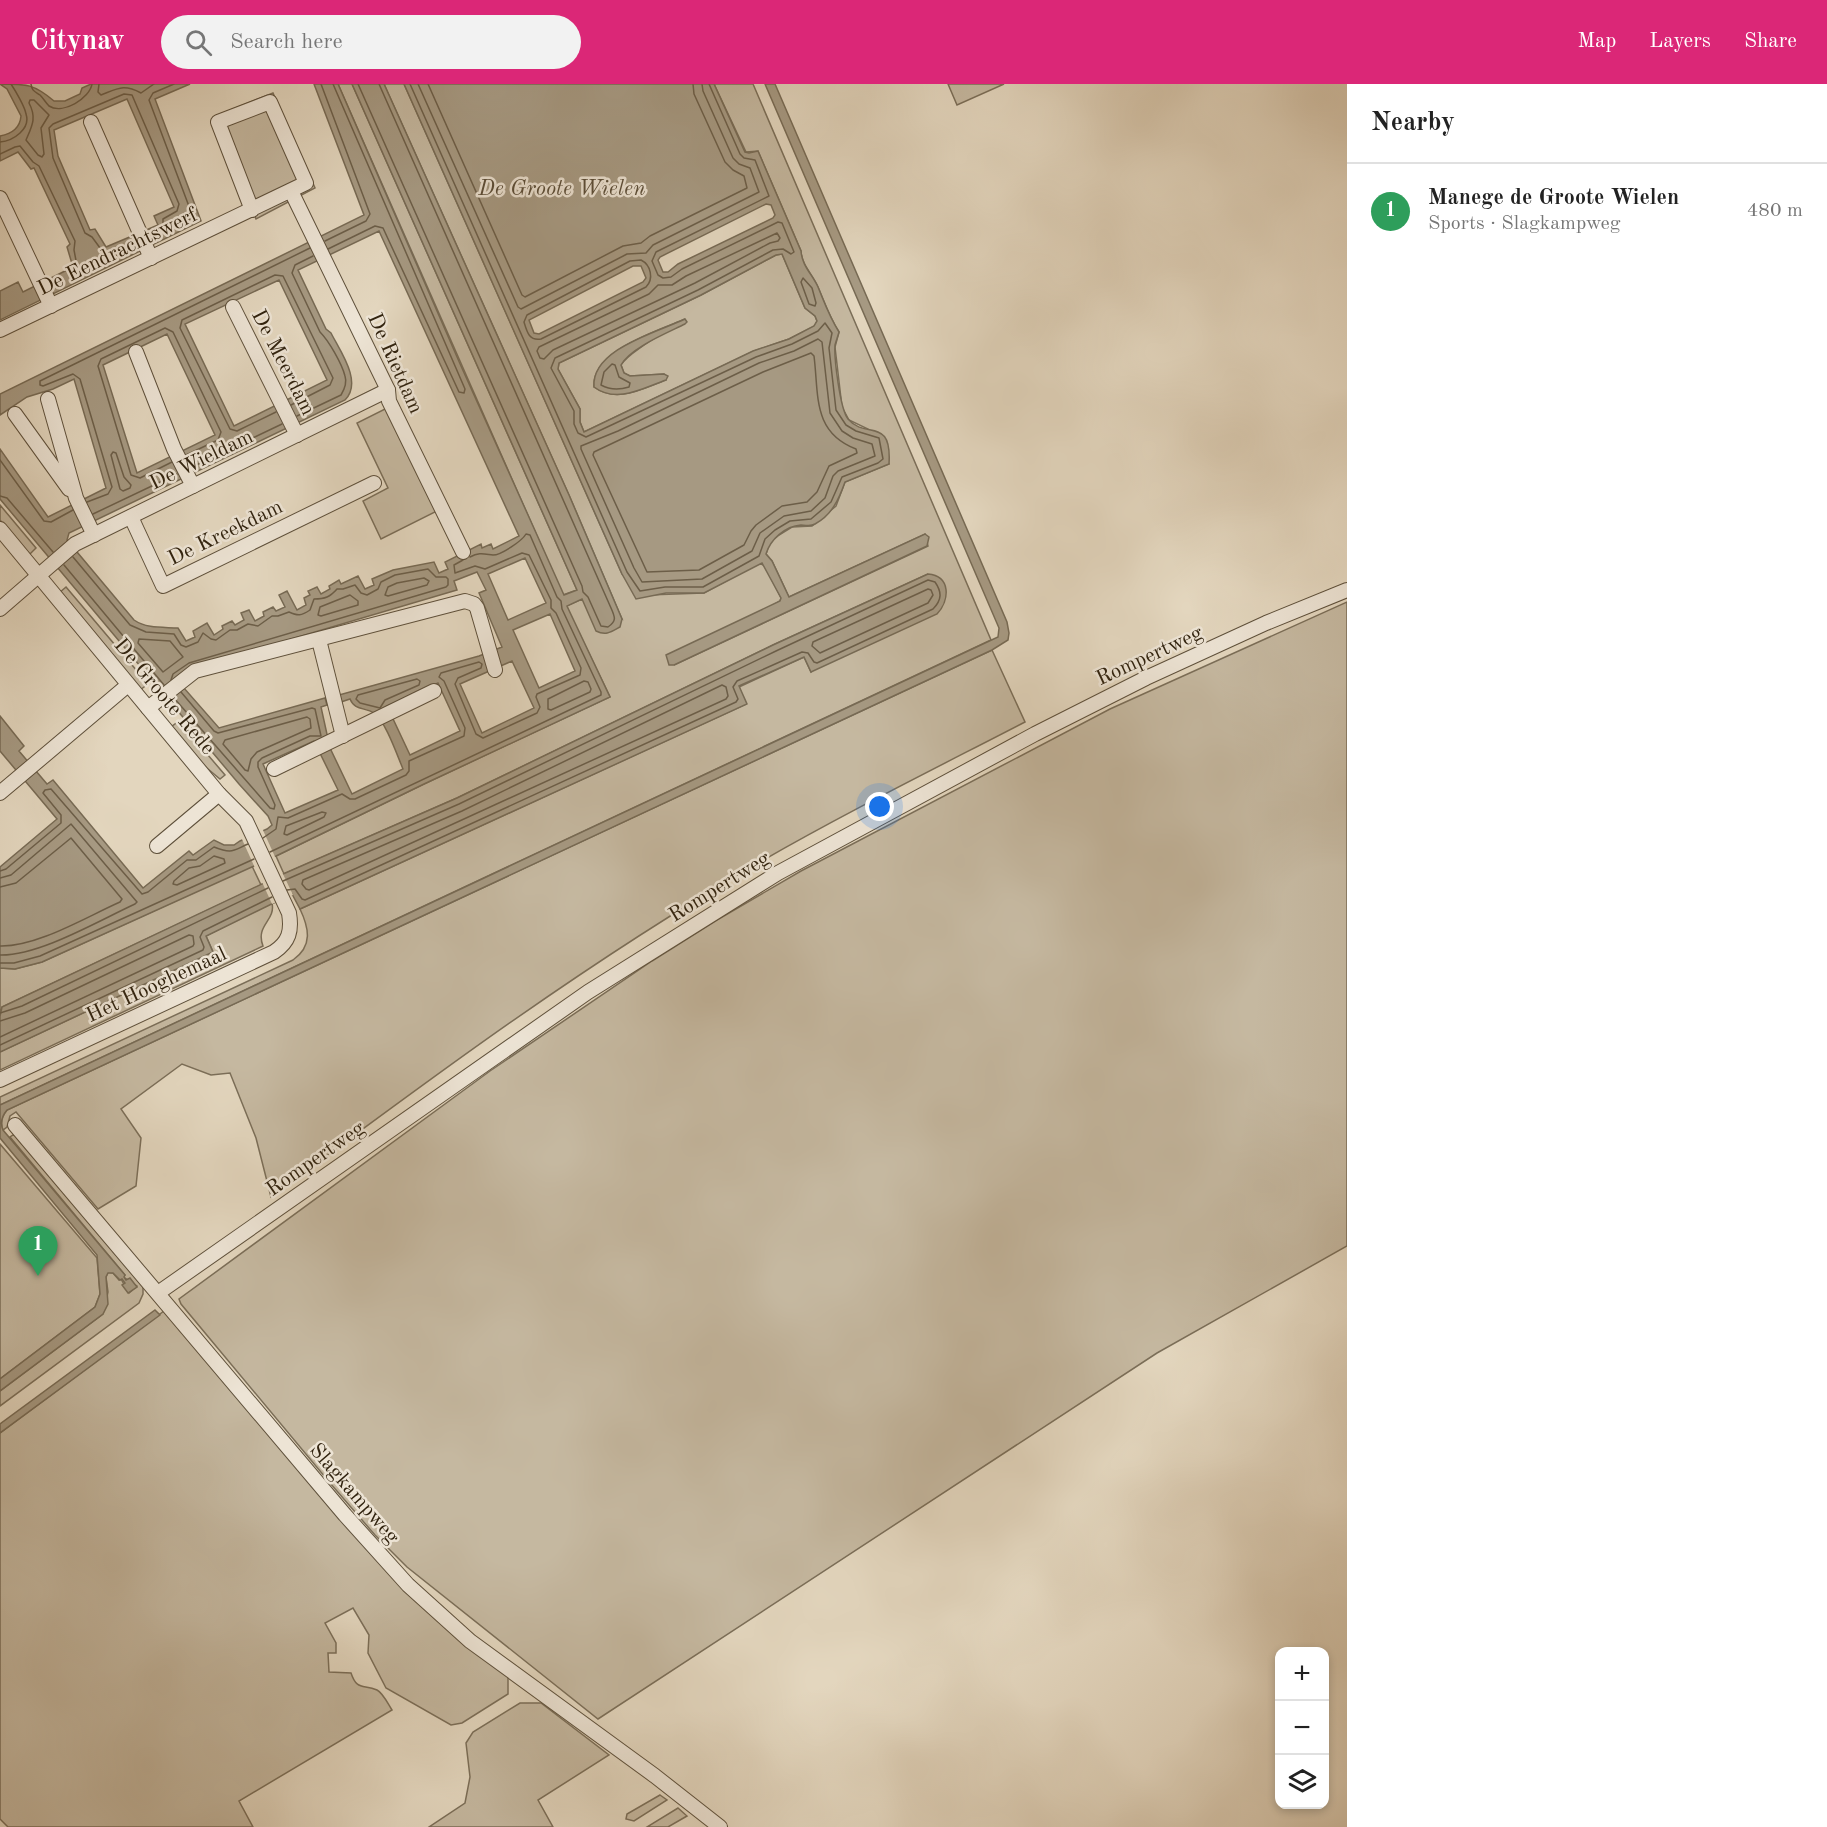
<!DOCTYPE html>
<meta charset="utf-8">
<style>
body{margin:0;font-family:"Old Standard TT",serif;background:#f2f2f2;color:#222}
.controls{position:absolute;right:18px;bottom:18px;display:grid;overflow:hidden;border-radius:12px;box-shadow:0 3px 9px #0003}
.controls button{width:54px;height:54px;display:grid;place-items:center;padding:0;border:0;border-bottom:2px solid #e0e0e0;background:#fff;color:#222;font:30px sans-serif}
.you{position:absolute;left:880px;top:723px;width:21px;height:21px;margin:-15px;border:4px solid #fff;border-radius:50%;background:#1a73e8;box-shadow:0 0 0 9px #1a73e833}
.badge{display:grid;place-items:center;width:39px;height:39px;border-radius:50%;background:#db2777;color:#fff;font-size:20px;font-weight:700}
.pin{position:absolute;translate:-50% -50px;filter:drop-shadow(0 2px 3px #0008)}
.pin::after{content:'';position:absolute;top:32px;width:21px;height:18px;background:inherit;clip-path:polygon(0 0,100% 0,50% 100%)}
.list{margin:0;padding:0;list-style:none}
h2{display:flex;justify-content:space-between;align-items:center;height:78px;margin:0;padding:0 24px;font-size:26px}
h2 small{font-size:20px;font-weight:400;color:#767676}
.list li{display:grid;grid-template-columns:39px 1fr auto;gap:18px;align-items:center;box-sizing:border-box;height:96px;padding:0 24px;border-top:2px solid #e0e0e0}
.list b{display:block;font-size:22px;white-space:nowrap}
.list p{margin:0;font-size:20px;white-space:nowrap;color:#767676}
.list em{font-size:20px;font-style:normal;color:#767676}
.icon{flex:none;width:33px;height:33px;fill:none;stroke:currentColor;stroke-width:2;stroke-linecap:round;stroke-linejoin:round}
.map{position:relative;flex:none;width:1347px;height:1743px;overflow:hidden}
header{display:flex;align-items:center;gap:36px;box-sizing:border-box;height:84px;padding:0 30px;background:#db2777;color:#fff}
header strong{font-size:28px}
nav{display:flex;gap:33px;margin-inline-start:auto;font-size:21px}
.search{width:420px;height:54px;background:#f2f2f2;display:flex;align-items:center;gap:15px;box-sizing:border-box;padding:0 21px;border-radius:33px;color:#767676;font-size:22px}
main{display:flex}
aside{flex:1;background:#fff}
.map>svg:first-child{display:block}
.green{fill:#c5b8a0;stroke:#7b6e58;stroke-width:1.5;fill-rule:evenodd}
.water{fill:#a69982;stroke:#776a54;stroke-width:1.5;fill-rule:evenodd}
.pier{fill:#e3d6be}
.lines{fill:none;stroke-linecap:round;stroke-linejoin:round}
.shore{stroke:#6c5e48;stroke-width:1.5}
.street-casing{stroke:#5e503b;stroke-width:16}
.street{stroke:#ede4d5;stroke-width:14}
.labels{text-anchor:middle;stroke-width:5;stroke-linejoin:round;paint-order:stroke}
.street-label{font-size:21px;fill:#31230f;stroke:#ede4d5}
.water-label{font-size:22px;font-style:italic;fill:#5a4c37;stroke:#ede4d5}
</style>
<header>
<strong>Citynav</strong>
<div class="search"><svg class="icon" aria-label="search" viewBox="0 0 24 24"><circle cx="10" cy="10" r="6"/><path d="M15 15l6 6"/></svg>Search here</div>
<nav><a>Map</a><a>Layers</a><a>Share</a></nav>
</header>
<main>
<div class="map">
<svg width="1347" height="1743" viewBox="0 0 1347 1743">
<rect width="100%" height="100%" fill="#e3d6be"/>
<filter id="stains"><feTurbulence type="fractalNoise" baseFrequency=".00333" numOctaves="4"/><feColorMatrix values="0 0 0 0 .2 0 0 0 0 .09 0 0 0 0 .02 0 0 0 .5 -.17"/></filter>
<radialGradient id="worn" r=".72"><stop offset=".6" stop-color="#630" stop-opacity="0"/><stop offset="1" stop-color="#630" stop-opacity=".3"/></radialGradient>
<g class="green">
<path d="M338 0H352L577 506 563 511Z"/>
<path d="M384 0H404L622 490 648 511 704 509 759 479 765 482 781 514 780 517 674 581 928 462 925 450 789 513 772 477 766 470 770 458 779 451 792 443 812 442 836 422 845 398 889 380 868 345 849 336 842 323 835 263 839 248C829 232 825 219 818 203 812 189 802 182 801 167L758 67 746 68 714 0H753L991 556 0 1021V1013L293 876C313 862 309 844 300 825L746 620 739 603 804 573 811 588 928 490 773 561 457 714 284 790 276 772 424 700 610 613 566 522 582 515 622 535 569 411Z"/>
<path d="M948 0H1004L957 21Z"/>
<path d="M273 9 315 104 256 135 218 31Z"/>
<path d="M782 170 805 224 815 232 817 237 815 242 789 255 754 267 584 348 580 338V325L558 285 559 279 701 211 776 171ZM685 235C671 245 628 268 621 281L624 289 630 292 664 290 666 296C643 304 617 320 594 303 591 267 659 246 685 235Z"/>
<path d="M387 324 437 427 381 455 363 417 388 404 357 339Z"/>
<path d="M0 421 36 464 29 471 0 436Z"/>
<path d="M66 503 148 600 140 606 59 509Z"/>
<path d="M1347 518V1162L1157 1269 598 1635 407 1483 375 1451 330 1399 181 1220 179 1215 490 987 652 877 717 836 801 787 1110 625Z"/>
<path d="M992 566 1025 638C934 685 841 731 753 782 584 880 427 997 271 1113L256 1054 230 989 211 991 182 980 121 1025 141 1054 136 1102 98 1125 16 1028 10 1032 7 1043 3 1046C0 1039 2 1032 7 1026Z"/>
<path d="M179 637 225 691 220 695 202 680 171 643Z"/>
<path d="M252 782 261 801 2 923 0 932V884L15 885 42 878Z"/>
<path d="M272 819C276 837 255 841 263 862L0 986V968L213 868 206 852Z"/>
<path d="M13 1051 20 1052 143 1201V1210L139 1219 0 1322V1307L103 1230 108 1208 106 1193 108 1188 113 1189 119 1196 121 1195 129 1209 137 1202 123 1193 125 1191 10 1053Z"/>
<path d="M0 1060 97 1174 100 1210 95 1223 0 1295Z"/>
<path d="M164 1227 324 1413 508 1593V1610L462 1639 451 1641 386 1604 368 1569 369 1551 353 1524 325 1539 336 1559V1569H328L329 1588 351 1589C357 1607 363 1600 377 1606 383 1609 388 1620 392 1626L239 1717 253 1743H8L0 1735V1349Z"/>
<path d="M520 1619H541L609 1671 538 1716 553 1743H429L465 1719 470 1693 466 1659 473 1648Z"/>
<path d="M660 1711 667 1716 634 1737 626 1735 627 1730Z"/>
<path d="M678 1724 687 1732 668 1743H647Z"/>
</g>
<g class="water">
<path d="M0 0C27 0 34 0 54 17H65L80 10 82 4 91 0H190L155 15 201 137 0 236V207L18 198 23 208 73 183 67 163 70 160 34 84 31 85 18 68 0 77V52C11 50 20 44 21 32L7 5ZM127 15 174 123 154 132 158 141 106 163 95 145 90 146 58 72 54 46Z"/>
<path d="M314 0H338L461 282 564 511 577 506 352 0H384L569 411 622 535 620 543C611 548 606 552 596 547L582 515 567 522 610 613 424 700 276 772 42 878 15 885 0 884V783L57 735 0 667V632L24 662 19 667 47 700 53 696 143 804 189 767 193 771 214 756 224 761H234L240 757 267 745 272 741 268 732 239 700 0 415V365L48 433 106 404 74 295 53 305 27 313 0 331V310L364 131ZM379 147 519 452 493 465 491 460 482 464 481 460 445 478 448 485 439 489 434 478 393 486 372 495 374 501 365 505 358 492 341 500 339 496 329 502 330 505 321 510 317 503 308 507 310 511 304 514 306 521 297 526 287 507 279 511 285 523 276 527 273 523 263 528 264 532 255 537 249 526 241 529 244 536 235 541 232 537 222 542 223 545 214 551 207 539 193 547 195 553 186 557 178 544C163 543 147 545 134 536L67 456 69 449 345 316C363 298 340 267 331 249L326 245 298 186ZM279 196 327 296 234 342 185 240ZM167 250 215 351 137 389 103 281ZM525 474 546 519 508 536 488 490ZM477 488 486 506 479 509 502 563 479 572 339 611 341 618 350 615C355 627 365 623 374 629 386 638 397 671 403 685L352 710 330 664 321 623 327 621 325 614 219 644 176 595 190 585 457 506 454 497ZM550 530 575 587 539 604 513 546ZM512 577 534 624 482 649 460 600ZM438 599 460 647 410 671 387 622ZM314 657 338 706 285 729 263 680Z"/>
<path d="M404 0H714L745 68 749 69 758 67 801 167C802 182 812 190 818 203 825 220 829 232 839 248 838 252 836 257 835 261 834 274 840 325 848 335 866 356 892 332 889 380L845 398C839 415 832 431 815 440 810 443 807 441 801 441 785 442 770 456 766 470L772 477 789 513 925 450 929 453 927 462 674 581H669L666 571 780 517 781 514 762 479 704 509H666L636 515 622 490ZM766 120 771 121 775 131 773 134 678 180 668 188H663L658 176 660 173ZM782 170 805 224 815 232 817 237 814 242 789 255 753 267 584 348 580 338V325L558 285 559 279 701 211 776 171ZM633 182H641L646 194 643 198 539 250 534 249 529 236Z"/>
<path d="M765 0H775L1007 538 1009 549 1008 556 992 566 7 1026C2 1032 0 1039 3 1046L125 1191 124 1193 126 1196 130 1194 137 1203 128 1209 122 1201 125 1199 122 1195 120 1196 113 1189H108L106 1193 108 1220 103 1230 0 1307V1295L95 1223 100 1210 97 1171 0 1054V1021L998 553 999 544Z"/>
<path d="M685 235 687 238 685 240C667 249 630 264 621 281L624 289 630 292 664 290 668 292 666 296C643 304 617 320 594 303 591 265 658 248 685 235Z"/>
<path d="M928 490C951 492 950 516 937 530L811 588 804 573 739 602 747 620 300 825 292 810 206 852 213 868 0 968V932L2 923 283 790 457 714 773 561Z"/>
<path d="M155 1226 160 1231 0 1349V1340Z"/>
</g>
<g class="pier">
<path d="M262 744 276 775 255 784 241 753Z"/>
<path d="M282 788 293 811 272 820 262 798Z"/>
</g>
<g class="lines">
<g class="shore">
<path d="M31 0C32 7 34 7 40 11 43 14 46 19 49 22 63 31 90 14 92 0"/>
<path d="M99 0 98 8 101 11C119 4 124 0 141 9L154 0"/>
<path d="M321 0 370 130 366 137 325 157"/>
<path d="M358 0 582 502 583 508 588 513 601 542 608 543C617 537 615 533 611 524L379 0"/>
<path d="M410 0 627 488 640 507 665 503H703L759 472 765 455 775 446 790 437 811 435 831 418 842 393 878 379 883 375 879 354 856 347 846 341 836 326 829 264 832 249 825 239 818 247 792 260 756 273 586 353 578 349 574 340V327L551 284 555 274 698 206 773 166 783 165 791 170 794 168 782 139 778 138 682 185 671 193 663 194 658 191 652 177 656 168 769 112 755 76 744 74 740 70 709 0"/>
<path d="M418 0 518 223 521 225 627 170 646 169 653 161 759 108 750 84 739 80 733 74 703 7 702 0"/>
<path d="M428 0 522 211 525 213 623 162 641 159 650 152 747 104 744 92 733 86 725 78 694 10 693 0"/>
<path d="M30 16H34L49 31 41 44 44 70 42 73 38 71 26 56C32 42 37 34 29 19Z"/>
<path d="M0 58C13 57 31 45 26 30 25 23 15 6 11 0"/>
<path d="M0 70 15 63 20 62 33 78 39 82 75 157 74 166 78 187 82 189 123 169 125 166 121 163 108 169 103 168 92 153 85 149 53 74 49 44 53 40 124 10 132 11 179 120 177 127 163 135V146L167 148 193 133 149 16 153 9 174 0"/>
<path d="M777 149 780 154 778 157 770 159 695 199 553 266 544 275 540 274 537 267 539 263 649 210 658 201H672L686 192Z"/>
<path d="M328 165 375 142 383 144 459 308 464 309 465 305 333 0"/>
<path d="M641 176C651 181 654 195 646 203L541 255C529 257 527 248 524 238L527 231 630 177Z"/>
<path d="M803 194 812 204 816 219 815 222 809 220 801 198Z"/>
<path d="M818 255 822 258 830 329 842 347 853 354 872 360 875 372 838 387 833 392 825 414 811 427 784 432 760 449 752 467 702 495 642 498 634 484 581 365V362L618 347 759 279 794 267Z"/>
<path d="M811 269 814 272C819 311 812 348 856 365L857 369 829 382 817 408 807 418 782 422 756 441 751 447 744 461 699 486 647 488 593 371 594 368 763 288Z"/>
<path d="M612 280 615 281 619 293 630 299 629 303C619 306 610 306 601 301L604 288Z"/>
<path d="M276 328 237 347 230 345 180 244 182 236 275 191 283 192 333 294 330 301 291 321"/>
<path d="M297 332 341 311C344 306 347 298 345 292 342 280 329 257 320 248L292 189 295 181 313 172"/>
<path d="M113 368 116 369 124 393 131 401 130 404 123 407 120 405 111 371Z"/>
<path d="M0 376 44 437 51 438 73 426"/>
<path d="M172 378 140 394 131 391 98 282 101 275 165 244 173 248 221 348 218 356 186 371"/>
<path d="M192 383 282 340"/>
<path d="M0 412 7 414 53 468"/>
<path d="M87 418 108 410 112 403 80 295 73 290 43 302 40 301V297L310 164"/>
<path d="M93 430 177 390"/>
<path d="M73 473 130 541 146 548 174 550 181 561 186 563 198 558 203 549 211 555 216 556 230 546H237L248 540 258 542 272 532H278L289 528C298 532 301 532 310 526L314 515C325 515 330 513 337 505H343L355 501 361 509 367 511 378 505 381 498 395 491 428 485 436 493H446L448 495V501L446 503 189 579 173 590 171 596"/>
<path d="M64 481 164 601"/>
<path d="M424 494 429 497 427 501 388 512 385 511 388 503 397 499Z"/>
<path d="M928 505 931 506 933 511 928 519 820 569 812 562 813 558Z"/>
<path d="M350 511 358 517V521L321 532 318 531 320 523Z"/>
<path d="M139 555 170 557 183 573 163 588 138 559Z"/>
<path d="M417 595 420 597 419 601 385 616 380 624 360 619 356 615 358 611Z"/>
<path d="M584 597 588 598 591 605 590 608 551 626 548 625V615Z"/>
<path d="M722 601 726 603 728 612 726 615 309 806 306 805 302 800 303 796 462 727Z"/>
<path d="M174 614 270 724 274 725 275 721 258 683V678L262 674 310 652H321L315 625 312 624 218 649 214 647 181 608"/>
<path d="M307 633 310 635 311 644 257 668 251 675 248 687 245 686 223 660 225 656Z"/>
<path d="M322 728 326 729 324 733 287 751 284 750 286 742Z"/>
<path d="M263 754 276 745 278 733 288 734 342 710 350 715H355L406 691 409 687V677L464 652 465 644 444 597 439 593 441 589 479 578 482 580 481 584 458 594 455 600 476 650 483 654 537 629 540 623 536 613 537 610 580 591 581 584 556 529 551 524V516L529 471 522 469 485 485 475 482 455 489 454 481 463 476"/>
<path d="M270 768 601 611V608L562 525 561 517 557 513 530 451 526 450C522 457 501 471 493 471 484 470 479 468 470 473"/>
<path d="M214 772 224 775 225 779 177 801 173 800 174 797 189 784 200 782Z"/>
<path d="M0 787 6 785 61 739V731L43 709 45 706 51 705 142 810 148 808 187 776H196L214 763C232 770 232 767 248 760"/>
<path d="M0 794 11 791 71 740 137 818 135 820C98 837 39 872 0 871"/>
<path d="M283 797 459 720 776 567 928 496 935 498C942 508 942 516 933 525L817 579 814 578 808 569 802 568 737 597 733 603 738 615 736 618 305 816 302 815 295 805 287 806"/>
<path d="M0 803 16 799 71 754 122 815 120 818C86 833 37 863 0 862"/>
<path d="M0 879H14L40 872 254 775"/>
<path d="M0 929 22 922 268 804"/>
<path d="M0 937 25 929 189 851 193 852 194 860 193 862 0 953"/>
<path d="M0 961 203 866 204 863 200 853 203 847 272 813"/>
</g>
<defs>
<g id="street">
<path d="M91 38 151 174"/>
<path d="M291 107 388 306 389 317 463 468"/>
<path d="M0 114 51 222"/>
<path d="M233 223 297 351"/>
<path d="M0 246 306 99 270 18 218 38 252 126"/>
<path d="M136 268 174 365 193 402"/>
<path d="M48 315 76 414 94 451"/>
<path d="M15 330 69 405"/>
<path d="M131 433 163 502 374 399"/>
<path d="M0 445 219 710 246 737 289 829C292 847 289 858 274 868L0 996"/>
<path d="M0 525 75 460 388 306"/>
<path d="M319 556 343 652"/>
<path d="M148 624 195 587 465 517 474 520 477 524 495 586"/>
<path d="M274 685 434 607"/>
<path d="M0 709 128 601"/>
<path d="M157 762 219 710"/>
<path d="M15 1041 345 1431 408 1501 470 1557 655 1692 720 1743"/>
<path d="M158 1209 588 908 778 789 1035 650 1146 594 1266 539 1347 506"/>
</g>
</defs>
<use href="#street" class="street-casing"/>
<use href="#street" class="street"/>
</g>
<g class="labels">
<g class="street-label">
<text transform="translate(117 167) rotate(-26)" y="7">De Eendrachtswerf</text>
<text transform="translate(284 278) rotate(63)" y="7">De Meerdam</text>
<text transform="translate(396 279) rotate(66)" y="7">De Rietdam</text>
<text transform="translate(201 375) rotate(-26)" y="7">De Wieldam</text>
<text transform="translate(225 448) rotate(-26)" y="7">De Kreekdam</text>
<text transform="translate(1149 571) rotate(-25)" y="7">Rompertweg</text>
<text transform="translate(165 612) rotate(50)" y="7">De Groote Rede</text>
<text transform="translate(719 802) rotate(-32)" y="7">Rompertweg</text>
<text transform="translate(156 900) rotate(-25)" y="7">Het Hooghemaal</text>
<text transform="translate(315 1074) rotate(-35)" y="7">Rompertweg</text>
<text transform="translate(355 1409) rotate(49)" y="7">Slagkampweg</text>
</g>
<g class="water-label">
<text x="562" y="111">De Groote Wielen</text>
</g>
</g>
<rect width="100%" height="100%" filter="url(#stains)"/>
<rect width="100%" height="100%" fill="url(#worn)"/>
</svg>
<div class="controls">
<button>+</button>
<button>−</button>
<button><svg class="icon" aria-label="layers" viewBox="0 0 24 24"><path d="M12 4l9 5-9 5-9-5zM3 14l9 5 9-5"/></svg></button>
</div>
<div class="you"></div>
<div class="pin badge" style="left:38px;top:1192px;background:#2e9e5b">1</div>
</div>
<aside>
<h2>Nearby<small></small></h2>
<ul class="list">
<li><span class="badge" style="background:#2e9e5b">1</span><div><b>Manege de Groote Wielen</b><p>Sports · Slagkampweg</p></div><em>480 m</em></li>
</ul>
</aside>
</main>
